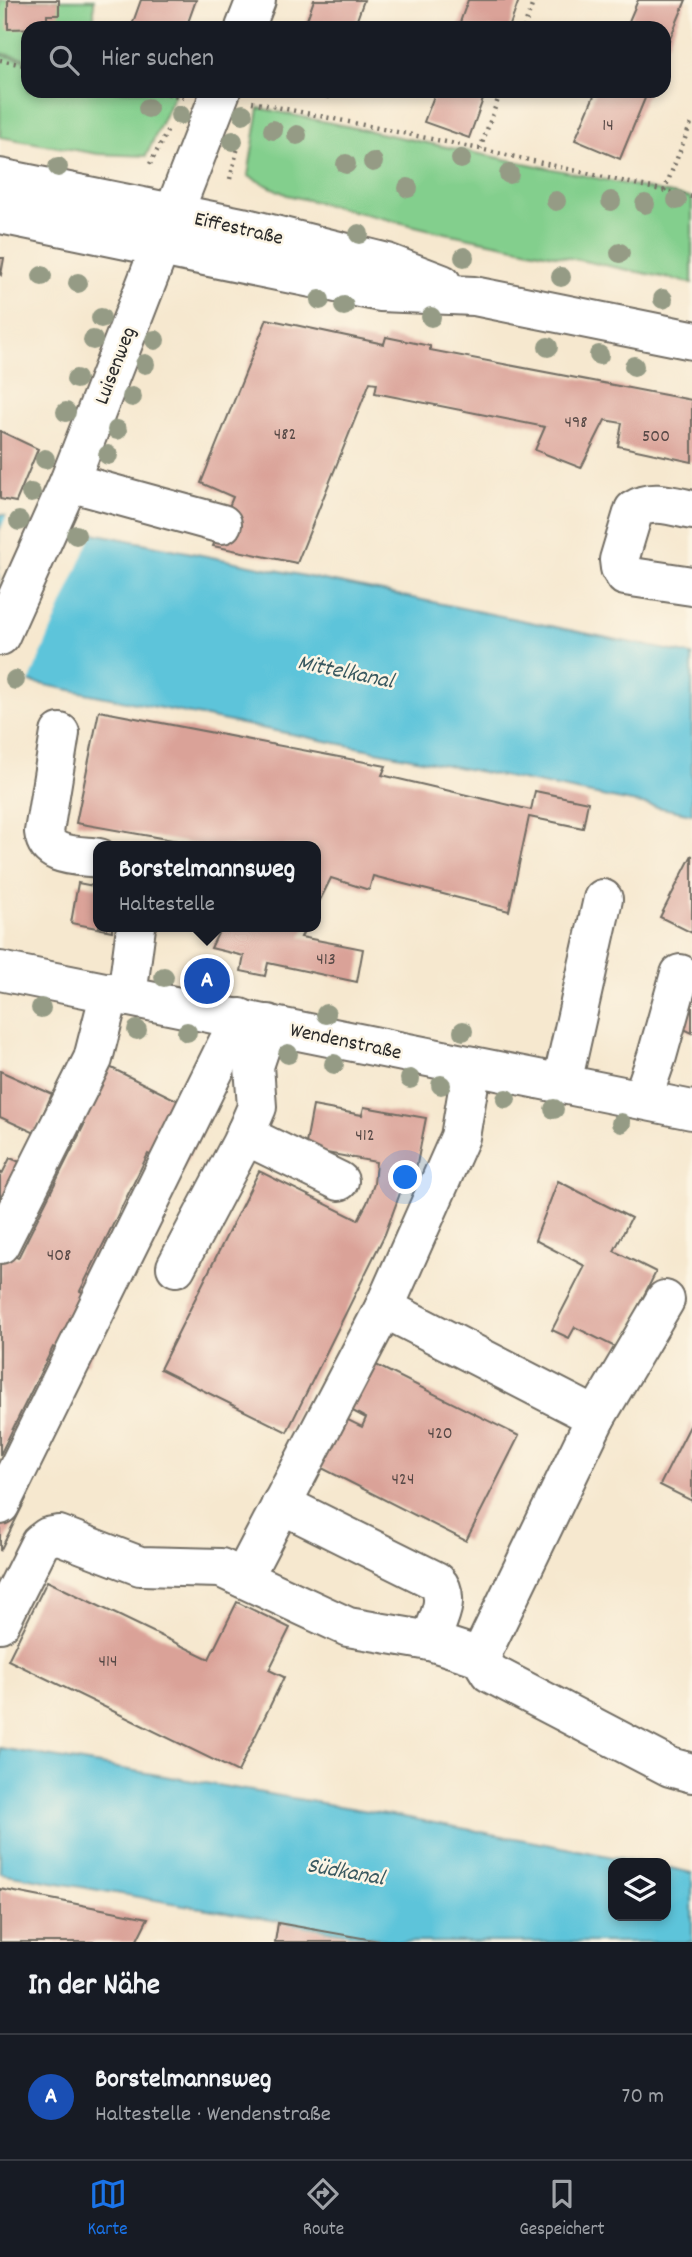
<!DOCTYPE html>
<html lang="de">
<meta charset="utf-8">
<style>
body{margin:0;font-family:Dekko,sans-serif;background:#20242c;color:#f1f3f6}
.controls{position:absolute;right:21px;bottom:21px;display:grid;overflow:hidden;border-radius:14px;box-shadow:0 4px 10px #0003}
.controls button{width:63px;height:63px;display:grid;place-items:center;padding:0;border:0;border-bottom:2px solid #363941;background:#171b24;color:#f1f3f6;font:35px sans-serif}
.you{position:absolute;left:406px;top:1178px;width:24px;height:24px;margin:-18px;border:5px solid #fff;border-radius:50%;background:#1a73e8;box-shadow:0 0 0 10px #1a73e833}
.badge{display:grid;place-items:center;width:46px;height:46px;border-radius:50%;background:#1a73e8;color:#fff;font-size:23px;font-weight:700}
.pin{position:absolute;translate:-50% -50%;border:4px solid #fff;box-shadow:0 2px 7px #0006}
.popup{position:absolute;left:93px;top:841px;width:228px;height:91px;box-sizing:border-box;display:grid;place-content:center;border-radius:14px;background:#171b24;filter:drop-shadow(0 2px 5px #0005);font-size:23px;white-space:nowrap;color:#9ea1a6}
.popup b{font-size:26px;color:#f1f3f6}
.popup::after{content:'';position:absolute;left:50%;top:100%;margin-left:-14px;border:14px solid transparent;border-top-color:#171b24}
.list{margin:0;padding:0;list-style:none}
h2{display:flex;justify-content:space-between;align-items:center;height:91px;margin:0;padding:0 28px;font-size:30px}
h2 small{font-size:23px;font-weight:400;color:#9ea1a6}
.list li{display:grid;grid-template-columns:46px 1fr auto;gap:21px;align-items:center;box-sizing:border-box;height:126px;padding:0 28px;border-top:2px solid #363941}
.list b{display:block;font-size:26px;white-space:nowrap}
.list p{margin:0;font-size:23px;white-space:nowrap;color:#9ea1a6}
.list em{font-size:23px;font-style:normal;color:#9ea1a6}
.icon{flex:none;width:38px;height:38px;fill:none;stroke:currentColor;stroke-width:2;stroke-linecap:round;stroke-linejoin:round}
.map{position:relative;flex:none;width:692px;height:1942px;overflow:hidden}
.search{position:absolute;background:#171b24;box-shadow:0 4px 10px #0003;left:21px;right:21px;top:21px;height:77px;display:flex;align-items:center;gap:18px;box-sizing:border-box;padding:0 24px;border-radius:21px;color:#9ea1a6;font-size:26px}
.sheet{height:217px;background:#171b24}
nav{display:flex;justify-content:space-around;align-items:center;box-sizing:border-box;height:98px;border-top:2px solid #363941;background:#171b24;font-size:19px;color:#9ea1a6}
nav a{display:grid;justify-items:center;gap:4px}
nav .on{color:#1a73e8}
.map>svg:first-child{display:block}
.green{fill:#83cf8d;stroke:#577d5c;stroke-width:2}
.water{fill:#5dc4da;stroke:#447882;stroke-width:2}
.pier{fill:#f6e8cf}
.building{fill:#daa298}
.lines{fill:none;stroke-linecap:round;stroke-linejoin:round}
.minor-casing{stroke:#726d64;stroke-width:42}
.major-casing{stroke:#726d64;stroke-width:42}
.path{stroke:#726d64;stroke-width:4.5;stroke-dasharray:2 5;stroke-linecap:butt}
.minor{stroke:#fff;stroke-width:38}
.major{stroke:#fff;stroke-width:38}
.tree{fill:#959b85}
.labels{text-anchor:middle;stroke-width:5;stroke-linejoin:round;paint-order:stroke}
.number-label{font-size:18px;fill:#574946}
.street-label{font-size:21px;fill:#2b2b2b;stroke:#fcf5e5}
.water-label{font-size:23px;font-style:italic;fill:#3a5960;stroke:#fcf5e5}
</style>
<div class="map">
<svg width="692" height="1942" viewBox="0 0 692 1942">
<rect width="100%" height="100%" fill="#fcf5e5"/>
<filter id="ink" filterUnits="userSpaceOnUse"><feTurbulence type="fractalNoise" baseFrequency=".0143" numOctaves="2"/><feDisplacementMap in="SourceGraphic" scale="14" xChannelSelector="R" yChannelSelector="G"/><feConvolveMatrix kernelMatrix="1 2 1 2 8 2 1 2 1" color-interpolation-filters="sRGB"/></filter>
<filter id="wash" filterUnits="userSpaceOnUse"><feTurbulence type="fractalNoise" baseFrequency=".00686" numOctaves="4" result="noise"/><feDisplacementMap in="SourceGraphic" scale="28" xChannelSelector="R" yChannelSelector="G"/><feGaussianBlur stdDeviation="1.57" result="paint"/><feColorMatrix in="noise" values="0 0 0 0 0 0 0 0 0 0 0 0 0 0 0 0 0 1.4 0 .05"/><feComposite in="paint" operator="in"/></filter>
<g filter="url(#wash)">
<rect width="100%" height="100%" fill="#f6e8cf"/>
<g class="green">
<path d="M0 0H94V28H28V59L0 53Z"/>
<path d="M0 55 28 61V91H176L146 156 98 154 0 137Z"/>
<path d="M259 108 692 198V283L431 230 287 195 248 176Z"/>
</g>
<g class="water">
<path d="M0 514 692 655V814L0 676Z"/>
<path d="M0 1748 403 1817 645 1863H613V1916H666V1867L692 1873V1942H398L0 1873Z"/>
</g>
<path class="pier" d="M8 512 94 530 28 685 0 679V531Z"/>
<g id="blocks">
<g class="building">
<path d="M8 0H59V15H47V28L8 29Z"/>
<path d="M141 0H196L186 28H131Z"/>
<path d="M314 0H364L354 28H304Z"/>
<path d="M468 0H519L509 28H458Z"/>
<path d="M638 0H686L664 53V28H626Z"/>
<path d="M311 91H331L328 98Z"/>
<path d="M436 91H486L469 138 424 122Z"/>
<path d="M596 91H648L620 159 575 140Z"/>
<path d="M0 258H4L1 275 0 274Z"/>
<path d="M267 319 384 344 386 337 430 346V350L692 400V462L618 446 622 423 605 420 581 468 535 450 545 427 375 393 377 383 370 382 297 563 213 546 233 497 201 483Z"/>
<path d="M0 431 38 449 16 502 0 499Z"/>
<path d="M99 711 386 766 382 775 531 810 535 791 588 802 583 828 529 817 509 911 373 876 369 890 331 878 316 908V846H206L76 823Z"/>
<path d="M692 855V933L660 917Z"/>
<path d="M78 883 99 887V927H112V931L71 923Z"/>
<path d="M221 927H306L301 937 363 949 357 982 268 963 265 976 241 971 244 956 211 948Z"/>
<path d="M692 997V1033L678 1026Z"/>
<path d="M77 1051 209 1116 182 1170 148 1154 80 1291 115 1308 87 1364 53 1347 0 1455V1249L18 1258 84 1125 49 1108Z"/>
<path d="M0 1071 52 1094 35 1133 0 1117Z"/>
<path d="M313 1106 362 1115 364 1107 426 1118 416 1169 406 1167 399 1196 385 1234 287 1432 160 1369 259 1171 358 1220 367 1203 374 1184 376 1162 305 1149Z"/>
<path d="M10 1158 20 1162 0 1205V1172L2 1174Z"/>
<path d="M558 1181 631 1218 614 1251 656 1272 617 1348 575 1327 569 1338 552 1330 585 1266 535 1240Z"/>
<path d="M372 1363 519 1436 466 1541 316 1465 340 1416 362 1427 366 1418 349 1409Z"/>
<path d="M692 1422V1501L660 1485Z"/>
<path d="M0 1486 26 1499 0 1551Z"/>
<path d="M47 1581 209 1659 237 1602 290 1628 269 1670 284 1677 238 1772 8 1660Z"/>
<path d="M0 1889 148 1918 136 1942H0Z"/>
<path d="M278 1923 379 1941V1942H275Z"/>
</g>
</g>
</g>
<g filter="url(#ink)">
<use href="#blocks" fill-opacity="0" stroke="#726d64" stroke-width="2"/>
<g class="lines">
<defs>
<g id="minor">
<path d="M245 28 256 0"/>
<path d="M69 482 222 524"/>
<path d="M692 510C673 506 651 498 634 510L619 560 620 568 625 576 692 586"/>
<path d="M0 636 69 482 221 91"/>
<path d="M60 733 44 832C47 858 77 855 99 858"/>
<path d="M0 971 692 1110"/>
<path d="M127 996 136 927"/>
<path d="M562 1083 603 899"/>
<path d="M642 1099 657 1056 680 974"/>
<path d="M246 1132 257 1141 339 1181"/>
<path d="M0 1244 93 1059 110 992"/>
<path d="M176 1267 241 1144 257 1107 254 1066 268 1024"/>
<path d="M596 1417 665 1300"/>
<path d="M281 1504 436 1581C452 1598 437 1621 430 1641"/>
<path d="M0 1505 240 1018"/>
<path d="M243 1578 384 1308"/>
<path d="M0 1623 40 1543 48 1537 59 1535 140 1566 221 1568 348 1627 430 1641 480 1657 596 1417 384 1308 460 1137 472 1066"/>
<path d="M480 1657 490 1673 670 1767 692 1773"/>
</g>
<g id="major">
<path d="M0 178 242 227 387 263 442 284"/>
<path d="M0 214 380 292 474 296 692 340"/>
</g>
</defs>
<use href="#minor" class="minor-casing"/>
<use href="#major" class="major-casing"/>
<g class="path">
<path d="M524 28 534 0"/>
<path d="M0 60 28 66"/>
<path d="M154 91 184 97"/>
<path d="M252 102 480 149 692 197"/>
<path d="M480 149 501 91"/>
<path d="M150 164 168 130"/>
<path d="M230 179 239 143"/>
<path d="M664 191 692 121"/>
</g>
<use href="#minor" class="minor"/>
<use href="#major" class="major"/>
</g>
<g class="tree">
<circle cx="148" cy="108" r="10"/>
<circle cx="243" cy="114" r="10"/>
<circle cx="180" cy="115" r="10"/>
<circle cx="273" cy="130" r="10"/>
<circle cx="297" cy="135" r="10"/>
<circle cx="233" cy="141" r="10"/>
<circle cx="461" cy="159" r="10"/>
<circle cx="373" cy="162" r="10"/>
<circle cx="346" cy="164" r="10"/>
<circle cx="58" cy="167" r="10"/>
<circle cx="509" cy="174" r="10"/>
<circle cx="408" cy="188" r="10"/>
<circle cx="677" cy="200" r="10"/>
<circle cx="556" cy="201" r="10"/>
<circle cx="611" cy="201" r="10"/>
<circle cx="645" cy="204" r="10"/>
<circle cx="359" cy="234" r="10"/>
<circle cx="620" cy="253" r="10"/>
<circle cx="464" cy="257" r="10"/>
<circle cx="42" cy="276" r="10"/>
<circle cx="561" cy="277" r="10"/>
<circle cx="78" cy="283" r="10"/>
<circle cx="663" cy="299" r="10"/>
<circle cx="320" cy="300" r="10"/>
<circle cx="344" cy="306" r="10"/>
<circle cx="431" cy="317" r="10"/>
<circle cx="101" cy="318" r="10"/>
<circle cx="93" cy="340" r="10"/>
<circle cx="155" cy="340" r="10"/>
<circle cx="548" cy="347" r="10"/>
<circle cx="599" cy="355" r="10"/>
<circle cx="145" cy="364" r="10"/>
<circle cx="634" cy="366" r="10"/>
<circle cx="76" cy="379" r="10"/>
<circle cx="132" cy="397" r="10"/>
<circle cx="66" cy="412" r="10"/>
<circle cx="117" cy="430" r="10"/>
<circle cx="108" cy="455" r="10"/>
<circle cx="45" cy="459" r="10"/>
<circle cx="31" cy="493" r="10"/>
<circle cx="19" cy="521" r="10"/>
<circle cx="76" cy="535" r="10"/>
<circle cx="15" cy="680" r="10"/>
<circle cx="164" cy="977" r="10"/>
<circle cx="41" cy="1008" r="10"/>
<circle cx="326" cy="1014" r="10"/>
<circle cx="137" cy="1030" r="10"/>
<circle cx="463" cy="1031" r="10"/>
<circle cx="187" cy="1032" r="10"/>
<circle cx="288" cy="1054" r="10"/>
<circle cx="334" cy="1064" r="10"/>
<circle cx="410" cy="1079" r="10"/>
<circle cx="441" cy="1085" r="10"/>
<circle cx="506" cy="1099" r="10"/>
<circle cx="554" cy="1109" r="10"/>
<circle cx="621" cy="1123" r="10"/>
</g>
</g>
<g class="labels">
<g class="number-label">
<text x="608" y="130">14</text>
<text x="576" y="427">498</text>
<text x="285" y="439">482</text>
<text x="656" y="441">500</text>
<text x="326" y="964">413</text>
<text x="365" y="1140">412</text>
<text x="59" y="1260">408</text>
<text x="440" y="1438">420</text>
<text x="403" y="1484">424</text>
<text x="108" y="1666">414</text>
</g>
<g class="street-label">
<text transform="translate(239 227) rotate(13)" y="7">Eiffestraße</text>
<text transform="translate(114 365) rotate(-69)" y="7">Luisenweg</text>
<text transform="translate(346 1040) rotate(12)" y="7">Wendenstraße</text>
</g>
<g class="water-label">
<text transform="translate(346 670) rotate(12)" y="8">Mittelkanal</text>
<text transform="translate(346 1870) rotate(10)" y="8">Südkanal</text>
</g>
</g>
</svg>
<div class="controls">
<button><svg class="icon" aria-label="layers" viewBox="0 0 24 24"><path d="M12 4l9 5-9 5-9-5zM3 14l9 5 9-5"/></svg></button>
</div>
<div class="you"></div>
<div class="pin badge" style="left:207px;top:981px;background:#1a4fb4">A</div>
<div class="popup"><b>Borstelmannsweg</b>Haltestelle</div>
<div class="search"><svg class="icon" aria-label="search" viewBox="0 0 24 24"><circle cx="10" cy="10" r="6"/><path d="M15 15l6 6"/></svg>Hier suchen</div>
</div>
<section class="sheet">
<h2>In der Nähe<small></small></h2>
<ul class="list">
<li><span class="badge" style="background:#1a4fb4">A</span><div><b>Borstelmannsweg</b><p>Haltestelle · Wendenstraße</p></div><em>70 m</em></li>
</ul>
</section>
<nav>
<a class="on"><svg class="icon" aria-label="map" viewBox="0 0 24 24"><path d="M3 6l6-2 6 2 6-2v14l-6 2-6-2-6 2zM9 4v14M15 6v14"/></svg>Karte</a>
<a><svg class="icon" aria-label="directions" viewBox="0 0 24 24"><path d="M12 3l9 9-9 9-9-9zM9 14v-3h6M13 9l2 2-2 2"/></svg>Route</a>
<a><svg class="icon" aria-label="saved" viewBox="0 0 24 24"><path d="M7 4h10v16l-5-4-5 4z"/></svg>Gespeichert</a>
</nav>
